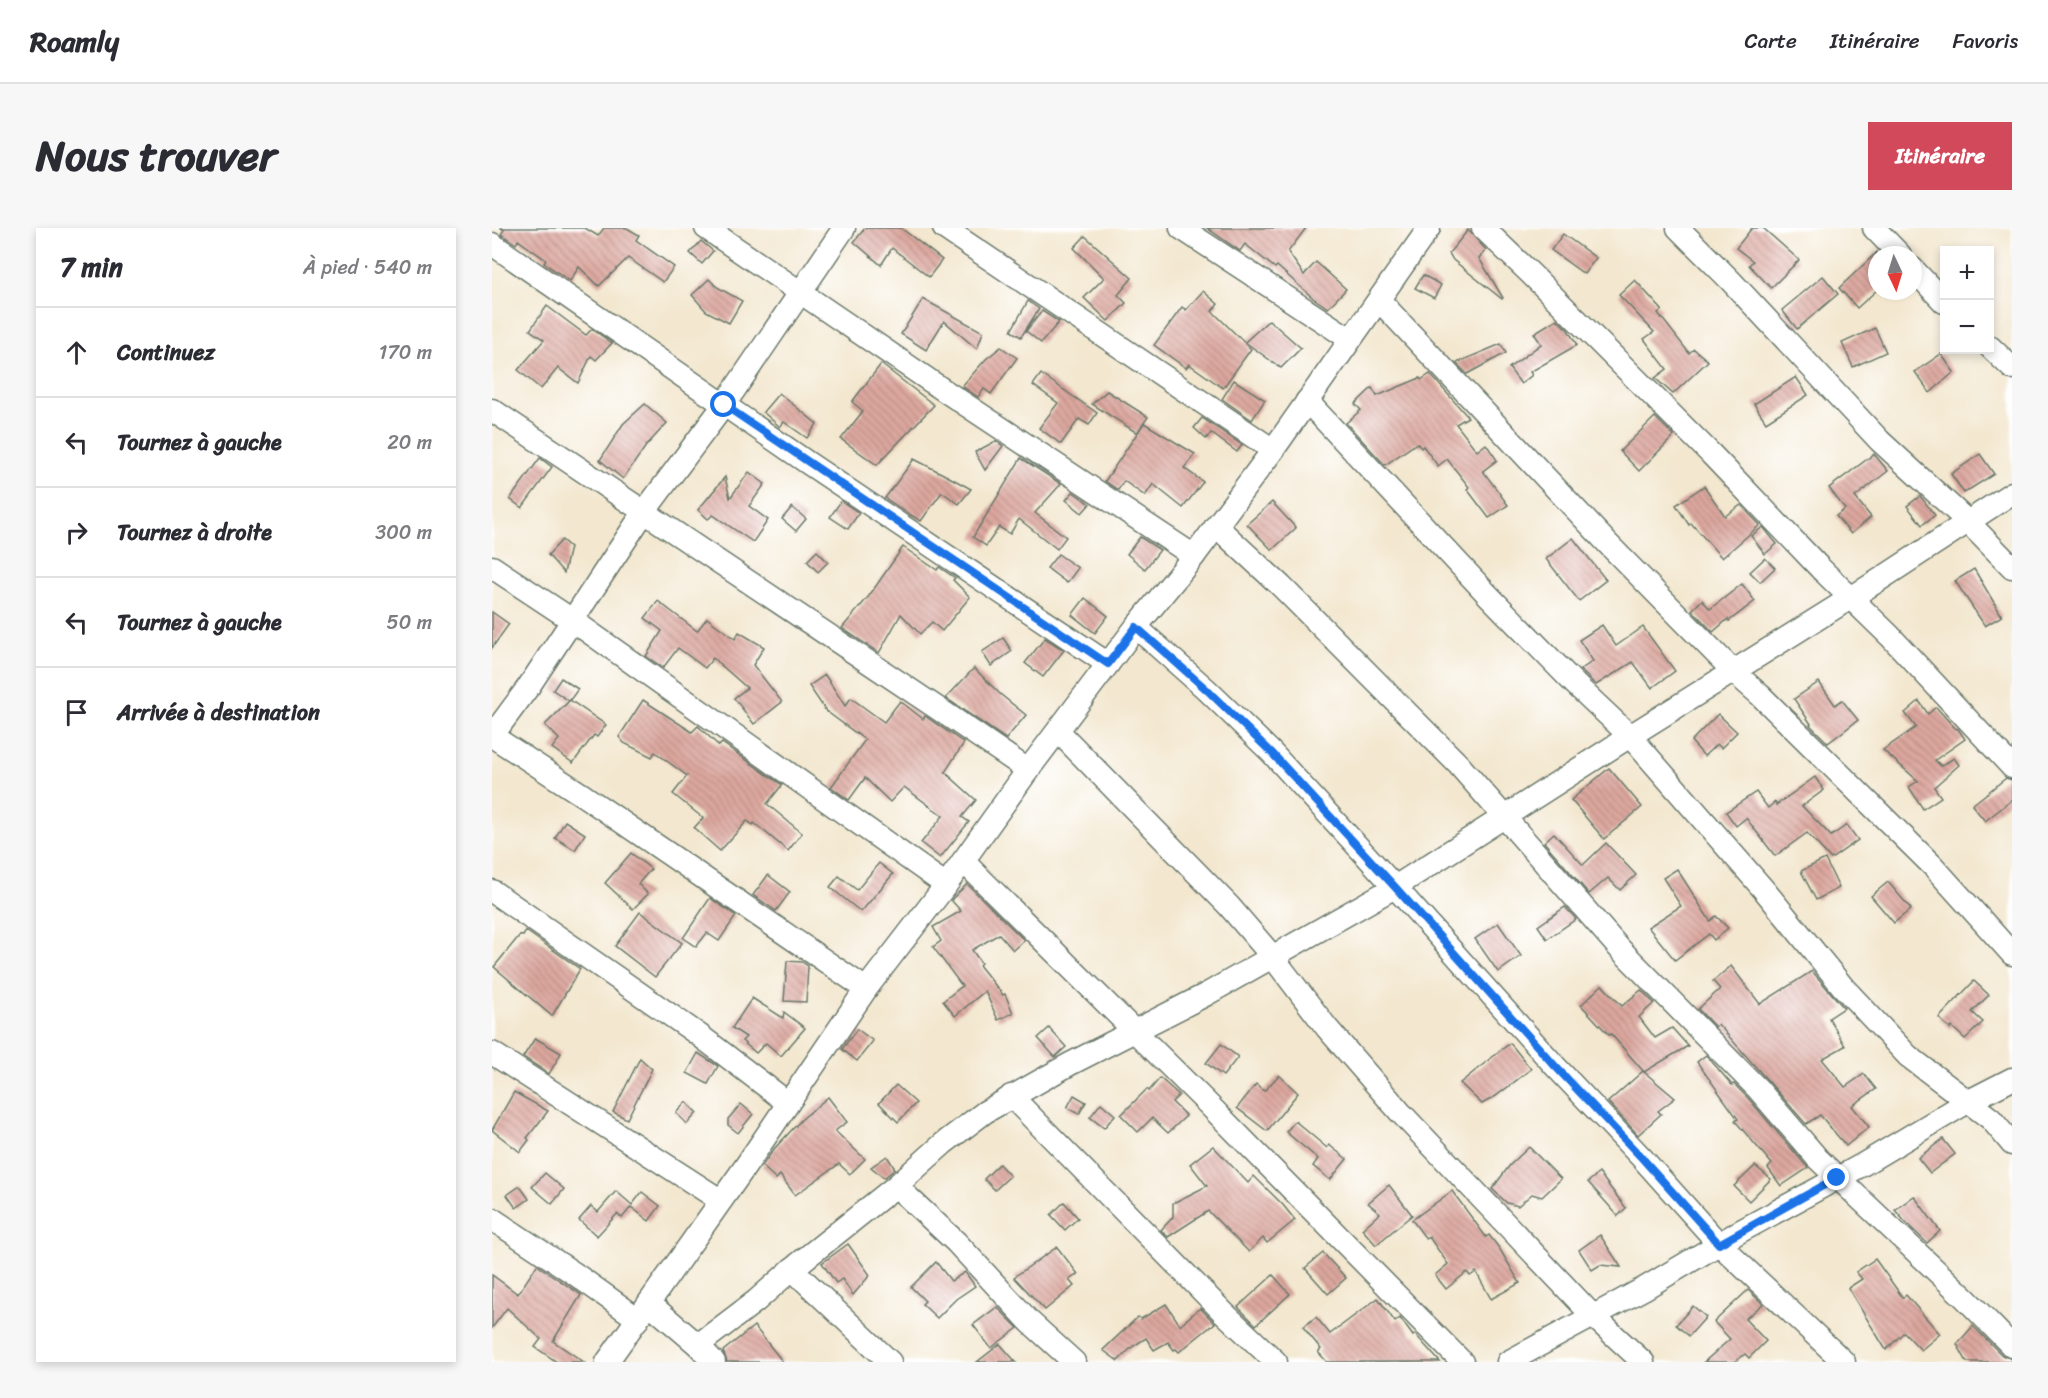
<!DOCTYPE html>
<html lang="fr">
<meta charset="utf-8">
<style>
body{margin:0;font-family:Sriracha,sans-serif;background:#f7f7f7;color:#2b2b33}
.controls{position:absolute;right:18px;top:18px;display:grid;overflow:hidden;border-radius:0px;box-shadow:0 3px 9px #0003}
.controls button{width:54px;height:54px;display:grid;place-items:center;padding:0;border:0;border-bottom:2px solid #e1e1e2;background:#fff;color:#2b2b33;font:30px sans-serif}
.compass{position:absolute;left:1376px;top:18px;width:54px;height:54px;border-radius:50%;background:#fff;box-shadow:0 3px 9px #0003;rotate:176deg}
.stop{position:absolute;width:18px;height:18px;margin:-14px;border:4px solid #1a73e8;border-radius:50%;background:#fff}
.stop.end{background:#1a73e8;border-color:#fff;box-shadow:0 2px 6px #0008}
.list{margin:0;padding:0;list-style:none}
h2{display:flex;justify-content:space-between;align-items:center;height:78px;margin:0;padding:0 24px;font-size:26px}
h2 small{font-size:20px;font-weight:400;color:#7c7c81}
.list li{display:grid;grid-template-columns:39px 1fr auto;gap:18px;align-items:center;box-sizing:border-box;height:90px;padding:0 24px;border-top:2px solid #e1e1e2}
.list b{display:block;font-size:22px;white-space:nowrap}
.list em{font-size:20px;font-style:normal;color:#7c7c81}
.icon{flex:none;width:33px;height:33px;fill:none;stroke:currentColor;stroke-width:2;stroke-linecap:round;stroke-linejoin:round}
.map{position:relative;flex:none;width:1520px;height:1134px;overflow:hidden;border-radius:0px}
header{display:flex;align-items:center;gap:36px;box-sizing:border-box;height:84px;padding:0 30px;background:#fff;border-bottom:2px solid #e1e1e2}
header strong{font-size:28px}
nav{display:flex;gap:33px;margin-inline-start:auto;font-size:21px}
.intro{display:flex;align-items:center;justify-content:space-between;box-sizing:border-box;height:144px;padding:0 36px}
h1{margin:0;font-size:42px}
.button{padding:15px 27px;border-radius:0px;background:#d1495b;color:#fff;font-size:21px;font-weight:700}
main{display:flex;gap:36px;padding:0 36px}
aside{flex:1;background:#fff;border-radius:0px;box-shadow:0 3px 9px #0003}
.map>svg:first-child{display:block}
.building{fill:url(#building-back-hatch)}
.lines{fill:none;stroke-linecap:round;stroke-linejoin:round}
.minor-casing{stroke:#69786a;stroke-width:25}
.minor{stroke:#fff;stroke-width:22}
.route{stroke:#1a73e8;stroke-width:8}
</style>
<header>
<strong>Roamly</strong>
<nav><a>Carte</a><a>Itinéraire</a><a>Favoris</a></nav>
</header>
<div class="intro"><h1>Nous trouver</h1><a class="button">Itinéraire</a></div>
<main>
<aside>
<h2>7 min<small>À pied · 540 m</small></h2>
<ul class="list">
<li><svg class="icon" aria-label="ahead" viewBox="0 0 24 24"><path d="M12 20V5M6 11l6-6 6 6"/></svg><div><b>Continuez</b></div><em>170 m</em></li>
<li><svg class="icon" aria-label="left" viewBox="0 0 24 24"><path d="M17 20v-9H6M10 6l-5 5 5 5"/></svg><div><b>Tournez à gauche</b></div><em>20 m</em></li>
<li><svg class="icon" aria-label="right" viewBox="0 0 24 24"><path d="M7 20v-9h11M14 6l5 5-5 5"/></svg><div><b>Tournez à droite</b></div><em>300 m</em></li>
<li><svg class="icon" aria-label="left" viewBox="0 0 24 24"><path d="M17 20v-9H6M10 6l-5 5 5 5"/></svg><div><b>Tournez à gauche</b></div><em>50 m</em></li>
<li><svg class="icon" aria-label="arrive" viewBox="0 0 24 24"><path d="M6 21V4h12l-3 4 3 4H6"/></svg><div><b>Arrivée à destination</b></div></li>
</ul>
</aside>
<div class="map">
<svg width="1520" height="1134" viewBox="0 0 1520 1134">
<defs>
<pattern id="building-back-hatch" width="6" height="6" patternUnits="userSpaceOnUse" patternTransform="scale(1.5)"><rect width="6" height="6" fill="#dda79f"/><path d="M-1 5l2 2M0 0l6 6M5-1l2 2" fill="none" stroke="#b38982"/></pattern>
</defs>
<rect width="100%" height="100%" fill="#fff"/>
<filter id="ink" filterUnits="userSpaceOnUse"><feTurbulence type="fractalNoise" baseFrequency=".0167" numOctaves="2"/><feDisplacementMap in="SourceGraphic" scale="12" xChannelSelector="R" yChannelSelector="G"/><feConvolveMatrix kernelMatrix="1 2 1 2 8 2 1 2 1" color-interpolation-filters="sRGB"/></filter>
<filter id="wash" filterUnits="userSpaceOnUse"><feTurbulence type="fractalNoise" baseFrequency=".008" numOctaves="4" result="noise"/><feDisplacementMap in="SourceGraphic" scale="24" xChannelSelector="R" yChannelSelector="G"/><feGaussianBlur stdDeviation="1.35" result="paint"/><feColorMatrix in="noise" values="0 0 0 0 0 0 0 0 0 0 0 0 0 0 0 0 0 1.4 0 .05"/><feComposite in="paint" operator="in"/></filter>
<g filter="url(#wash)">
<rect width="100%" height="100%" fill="#f3e7cf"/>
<g id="blocks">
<g class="building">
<path d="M9 0H93L106 8 112 0H135L147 7 144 12 182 39 171 54 136 30 107 58 87 39 78 53 52 35 54 32 26 12 24 16 9 6 12 2Z"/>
<path d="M373 0H409L450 32 437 49 400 20 389 37 362 14Z"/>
<path d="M715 0H814L796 24 812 47 824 34 854 61 836 80 821 70 785 38 783 40 753 16 748 23Z"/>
<path d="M1260 0H1271L1307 32 1279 60 1257 37 1261 33 1244 20Z"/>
<path d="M976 2 994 22 987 30 1011 70 1010 71 961 32 957 25Z"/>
<path d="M1071 6 1104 30 1092 46 1059 22Z"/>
<path d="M593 8 640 50 626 67 634 75 616 93 592 70 612 50 582 20Z"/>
<path d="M209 13 221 23 210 36 198 25Z"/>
<path d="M1385 24V62L1365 80 1347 60Z"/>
<path d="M931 47 949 57 942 70 923 60Z"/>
<path d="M1331 48 1346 66 1305 101 1290 82Z"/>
<path d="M217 51 225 59 250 73 237 95 214 83 200 67Z"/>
<path d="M1143 52 1170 82 1166 85 1197 125 1202 121 1216 133 1181 166 1163 150 1175 141 1152 111 1162 104 1127 67Z"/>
<path d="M711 63 726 76 720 83 759 121 731 160 697 136 694 140 662 117 690 79 694 82Z"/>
<path d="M431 71 491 104 485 121 452 93 434 122 409 106Z"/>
<path d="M536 73 547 81 529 109 519 103Z"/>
<path d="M55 78 94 107 100 101 120 115 104 132 99 128 86 155 66 140 49 161 26 142 52 112 38 102Z"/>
<path d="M550 83 567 94 549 115 534 103Z"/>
<path d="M1065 91 1076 102 1085 117 1038 144 1040 147 1029 156 1017 140 1049 116 1042 105Z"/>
<path d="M777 92 809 120 789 140 753 114Z"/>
<path d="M1383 100 1394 124 1361 139 1350 115Z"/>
<path d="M1009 116 1014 125 975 146 964 135Z"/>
<path d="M509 119 525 130 499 166 492 161 486 169 470 158 494 131Z"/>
<path d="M1449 126 1462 144 1438 165 1423 144Z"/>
<path d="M389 136 442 177 385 237 349 211 371 183 360 174Z"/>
<path d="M549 146 605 185 597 197 587 191 569 216 547 200 566 175 541 157Z"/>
<path d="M938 146 976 189 964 196 985 223 994 216 1005 232 991 243 1016 277 997 290 975 261 977 259 955 231 946 238 931 218 929 220 925 215 893 237 854 195 869 182 863 176 880 160 885 168 928 150 929 152Z"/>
<path d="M1304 149 1316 167 1274 194 1262 176Z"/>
<path d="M742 152 773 172 760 192 730 171Z"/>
<path d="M615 163 656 189 645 205 600 176Z"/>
<path d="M287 165 325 196 315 210 292 194 288 199 271 184Z"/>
<path d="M153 176 175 195 154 218 131 251 108 232 131 196Z"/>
<path d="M1163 189 1182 208 1147 243 1128 223Z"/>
<path d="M710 190 750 217 745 224 719 205 714 211 702 200Z"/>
<path d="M652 195 703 226 692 240 711 254 691 280 661 256 653 268 632 253 626 262 613 253Z"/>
<path d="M504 213 511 218 493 242 483 224Z"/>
<path d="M1382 226 1396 243 1363 269 1379 289 1359 306 1344 288 1353 281 1337 260Z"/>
<path d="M1488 226 1502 246 1472 265 1459 246Z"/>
<path d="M48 230 60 239 30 280 18 271Z"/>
<path d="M529 230 569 256 543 285 574 309 565 321 527 291 518 306 507 299 494 318 481 309Z"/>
<path d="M422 231 457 249 479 261 467 276 450 264 429 293 417 286 393 270Z"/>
<path d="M257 244 273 256 257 278 276 292 261 314 221 287 216 291 206 282 233 249 238 270Z"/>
<path d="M1212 258 1233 288 1249 277 1268 297 1230 330 1199 295 1197 297 1184 277Z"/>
<path d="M581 264 598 276 590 285 574 272Z"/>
<path d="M1428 268 1443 287 1430 297 1415 278Z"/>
<path d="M349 273 367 285 356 301 338 289Z"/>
<path d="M780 274 804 300 780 322 755 296Z"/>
<path d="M300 279 314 291 304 303 290 291Z"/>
<path d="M1271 299 1285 316 1273 326 1259 308Z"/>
<path d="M648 309 668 322 653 341 635 326Z"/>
<path d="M1081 310 1114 352 1087 373 1054 331Z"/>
<path d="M70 312 78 319 72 345 56 327Z"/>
<path d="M411 319 445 342 447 339 463 350 461 352 478 369 450 403 440 394 428 406 409 386 387 425 350 400 377 368Z"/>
<path d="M325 323 336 334 326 344 315 333Z"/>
<path d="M566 326 586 340 575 355 555 340Z"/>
<path d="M1273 330 1283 340 1268 354 1258 344Z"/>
<path d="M1482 341 1510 388 1493 398 1463 353Z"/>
<path d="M1250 356 1263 373 1237 393 1236 391 1221 404 1200 382 1210 372 1218 381Z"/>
<path d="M593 370 616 388 603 405 580 387Z"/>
<path d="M166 373 205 403 215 390 243 411 247 404 272 419 261 437 290 474 262 496 242 470 255 460 221 430 213 440 186 420 171 440 154 428 170 403 153 390Z"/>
<path d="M0 384 17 396 0 420Z"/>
<path d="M1110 397 1124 418 1151 399 1183 443 1160 460 1141 434 1104 457 1088 442 1101 433 1087 412Z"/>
<path d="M511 410 520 423 499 438 490 424Z"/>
<path d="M553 410 572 422 551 449 533 435Z"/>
<path d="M482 440 508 466 534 487 514 511 454 470Z"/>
<path d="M333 447 353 478 359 470 392 494 408 473 431 491 433 488 472 515 453 544 484 572 470 589 477 594 448 630 429 615 451 588 412 559 398 574 373 550 357 572 339 559 373 512 334 483 317 458Z"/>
<path d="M69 450 86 461 78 472 114 497 105 509 102 507 81 535 60 520 67 511 53 497 77 473 61 462Z"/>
<path d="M1327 454 1343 477 1350 472 1366 492 1336 515 1318 497 1319 496 1302 471Z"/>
<path d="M151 472 200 504 206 498 227 518 230 515 290 557 275 576 310 605 296 623 262 595 261 597 255 593 228 623 202 600 211 590 181 566 195 548 163 524 160 529 132 515 127 509Z"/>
<path d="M1427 473 1436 486 1444 479 1463 500 1466 501 1473 511 1443 532 1449 538 1462 530 1467 537 1442 559 1449 569 1431 581 1417 559 1426 553 1391 522 1424 499 1413 485Z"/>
<path d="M1226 486 1245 504 1229 520 1225 516 1212 528 1199 513Z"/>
<path d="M1117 540 1150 579 1112 611 1079 572Z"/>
<path d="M1323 549 1332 562 1310 578 1339 608 1355 597 1366 612 1339 631 1315 605 1283 628 1254 590 1244 598 1234 584 1264 564 1276 580 1283 574 1284 577Z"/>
<path d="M1514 550 1520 552V572L1493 593 1480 577Z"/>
<path d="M73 593 93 606 83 622 63 610Z"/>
<path d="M1062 605 1091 637 1114 615 1144 647 1128 662 1116 650 1097 666 1052 614Z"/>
<path d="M139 625 159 641 146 656 156 666 141 681 113 655Z"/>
<path d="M1333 631 1347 660 1324 672 1309 643Z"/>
<path d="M387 635 401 646 369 684 338 659 347 648 365 662Z"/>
<path d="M1185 641 1218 693 1224 688 1236 700 1222 712 1217 706 1183 732 1156 699 1189 678 1171 650Z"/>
<path d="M276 647 298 664 284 683 261 667Z"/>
<path d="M1396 654 1419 681 1402 695 1379 668Z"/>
<path d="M475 656 532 712 521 722 507 706 480 722 489 735 487 737 511 767 513 766 521 785 506 792 493 763 463 788 451 773 470 758 441 719 449 713 441 699 469 683 459 672Z"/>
<path d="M218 670 244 688 227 713 215 705 204 719 191 710Z"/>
<path d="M1073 679 1084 691 1055 711 1046 698Z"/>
<path d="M148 684 190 715 163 749 123 718Z"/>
<path d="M1006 695 1029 728 1006 744 983 711Z"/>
<path d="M34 703 88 741 60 788 2 739 28 707 31 708Z"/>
<path d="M295 733 310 734 316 738 314 774 292 773Z"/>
<path d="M1239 738 1268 776 1320 743 1352 780 1337 790 1353 818 1330 831 1353 859 1372 846 1384 861 1360 878 1377 899 1354 918 1328 887 1314 896 1226 796 1223 799 1206 781 1228 761 1221 753Z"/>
<path d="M1482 753 1497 767 1480 784 1491 794 1473 811 1460 799 1458 801 1447 790Z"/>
<path d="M1110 757 1130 778 1149 762 1162 775 1147 789 1163 810 1180 800 1196 818 1152 844 1119 806 1117 807 1089 777Z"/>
<path d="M260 770 291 790 292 784 313 800 289 828 274 815 264 825 250 813 254 809 240 800Z"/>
<path d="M557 800 574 819 563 829 546 810Z"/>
<path d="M365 801 381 813 365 833 350 821Z"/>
<path d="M43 810 69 825 57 846 31 829Z"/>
<path d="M1018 815 1039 841 1004 868 990 876 968 855Z"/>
<path d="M729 816 746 829 731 848 714 835Z"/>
<path d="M206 825 226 838 216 856 195 845Z"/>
<path d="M1214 827 1240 857 1242 856 1256 870 1316 940 1289 958 1276 940 1280 936 1243 893 1246 891 1205 834Z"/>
<path d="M148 830 160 841 135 891 121 884Z"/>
<path d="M1151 843 1183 870 1166 883 1169 886 1146 907 1116 874Z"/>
<path d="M787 847 806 865 775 903 745 880 764 856 772 863Z"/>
<path d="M668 850 687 867 680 874 694 888 676 905 660 890 646 904 629 887 655 861 657 863Z"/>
<path d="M404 857 424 875 406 894 387 875Z"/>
<path d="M22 864 56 883 35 910 37 912 28 924 0 902Z"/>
<path d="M582 867 594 874 587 886 575 880Z"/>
<path d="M336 869 355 894 343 903 373 931 358 946 347 936 303 967 288 947 284 951 270 938 282 921 310 891Z"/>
<path d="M194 874 205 885 195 896 184 885Z"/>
<path d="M609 875 623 887 612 900 598 889Z"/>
<path d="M249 876 261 886 246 905 236 897V891Z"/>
<path d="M803 893 835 920 837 917 855 931 838 952 821 938 826 931 794 904Z"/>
<path d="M1451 911 1463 926 1438 945 1426 930Z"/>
<path d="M721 918 756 955 762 948 791 977 803 992 775 1015 771 1010 757 1024 716 983 676 1009 669 1002 681 989V975L715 958 698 936Z"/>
<path d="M1037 919 1069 951 1050 969 1040 966 1026 978 1015 975 1000 961 1018 937Z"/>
<path d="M395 928 403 941 392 950 379 939Z"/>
<path d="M507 936 518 948 503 962 492 951Z"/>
<path d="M1263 938 1279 951 1257 973 1242 958Z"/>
<path d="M53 945 72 961 60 976 40 959Z"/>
<path d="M1107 945 1134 980 1126 988 1096 954Z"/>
<path d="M897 957 920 987 884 1017 870 1001 888 985 876 975Z"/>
<path d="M28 958 37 971 24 980 15 967Z"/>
<path d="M124 963 140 977 150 964 168 978 157 993 139 979 130 990 125 986 105 1008 87 992 99 978 106 984Z"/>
<path d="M960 963 994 1009 997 1007 1007 1020 1028 1055 999 1071 984 1044 978 1048 975 1044 954 1061 943 1047 956 1036 937 1009 934 1011 920 992Z"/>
<path d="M1422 968 1448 1003 1435 1015 1415 996 1403 982Z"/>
<path d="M572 974 586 990 573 1002 559 987Z"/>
<path d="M1108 1007 1129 1039 1108 1037 1100 1042 1087 1022Z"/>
<path d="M356 1016 378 1047 361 1067 350 1051 344 1055 330 1035Z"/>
<path d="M565 1019 586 1046 577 1052 582 1058 553 1082 522 1049Z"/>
<path d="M831 1025 854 1050 836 1066 813 1040Z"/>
<path d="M1383 1031 1411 1070 1414 1067 1448 1106 1429 1122 1412 1104 1394 1122 1356 1060 1370 1051 1364 1044Z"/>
<path d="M444 1034 459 1053 473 1044 483 1058 464 1071 445 1090 430 1076 433 1073 419 1059Z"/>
<path d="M45 1037 89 1067 61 1113 92 1134H65L43 1119 49 1111 15 1080 0 1100V1047L26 1066Z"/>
<path d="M781 1047 798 1066 764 1097 746 1079Z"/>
<path d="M1256 1062 1271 1076 1253 1091 1274 1113 1257 1130 1253 1126 1243 1134H1212L1238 1111 1222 1094Z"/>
<path d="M886 1070 903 1094 908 1090 921 1108 923 1106 948 1134H835L826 1124 829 1121 811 1099 824 1089 838 1106Z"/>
<path d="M674 1076 688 1097 708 1080 723 1095 687 1124 684 1121 682 1122 676 1114 662 1122 654 1110 640 1119 626 1133 611 1122 646 1089 649 1091Z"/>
<path d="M1201 1078 1214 1089 1197 1108 1184 1097Z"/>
<path d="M505 1079 526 1100 499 1120 481 1097Z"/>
<path d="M262 1098 291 1134H235L231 1123Z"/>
<path d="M1481 1098 1510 1127 1520 1131V1134H1475L1465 1116Z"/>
<path d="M508 1116 524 1134H485Z"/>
</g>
</g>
</g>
<g filter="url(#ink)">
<use href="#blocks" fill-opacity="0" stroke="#69786a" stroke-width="1.5"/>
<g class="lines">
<defs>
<g id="minor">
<path d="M214 0 447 159 702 328"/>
<path d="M352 0 232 177 152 284 37 458 0 508 92 568 374 761"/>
<path d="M452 0 781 222"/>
<path d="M689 0 858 111"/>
<path d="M991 0 1039 46 1219 226 1328 340 1398 408 1520 539"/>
<path d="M1186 0 1238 52 1388 213 1475 293 1520 339"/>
<path d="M1382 0 1408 27"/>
<path d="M0 16 316 235 616 436"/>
<path d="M1421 41 1452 74"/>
<path d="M887 72 1118 318 1242 444 1268 467 1441 638 1520 726"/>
<path d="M1498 119 1520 140"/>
<path d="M815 173 996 367 1084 457 1138 508 1273 663 1351 759 1416 828 1499 891 1520 916"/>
<path d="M0 182 454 486 536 542"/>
<path d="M724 298 789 358 966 536 1127 720 1266 861 1326 931 1474 1071 1520 1118"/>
<path d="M0 339 80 392 454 657"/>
<path d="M644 399 714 461 779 524 903 659 1063 838 1150 930 1227 1016 1352 1134"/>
<path d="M566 503 737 678 780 728 835 800 908 884 1100 1087 1151 1134"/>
<path d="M471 633 718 878 970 1134"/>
<path d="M0 663 207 807 296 875"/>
<path d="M0 825 228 972"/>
<path d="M519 868 731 1084 784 1134"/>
<path d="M404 958 464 1014 538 1094 582 1134"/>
<path d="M0 991 83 1046 146 1091"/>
<path d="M300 1041 398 1134"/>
<path d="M157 1075 206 1117 264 1073 300 1041 404 958 452 915 493 884 578 836 715 766 903 659 1138 508 1384 354 1520 265"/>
<path d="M206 1117 222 1134"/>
<path d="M115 1134 253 939 374 761 454 657 536 542 644 399 702 328 781 222 937 0"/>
<path d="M1016 1134 1153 1060 1247 1004 1370 937 1477 873 1520 851"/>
</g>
</defs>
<use href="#minor" class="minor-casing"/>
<use href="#minor" class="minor"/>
</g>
</g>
<g class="lines" filter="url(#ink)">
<path class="route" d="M232 177 616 436 644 399 714 461 779 524 903 659 1063 838 1150 930 1227 1016 1345 950"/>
</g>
</svg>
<div class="controls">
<button>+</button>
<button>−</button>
</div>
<svg class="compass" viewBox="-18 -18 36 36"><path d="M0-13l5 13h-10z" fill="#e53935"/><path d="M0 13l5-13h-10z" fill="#7c7c81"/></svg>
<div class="stop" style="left:232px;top:177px"></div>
<div class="stop end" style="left:1345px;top:950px"></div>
</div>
</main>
